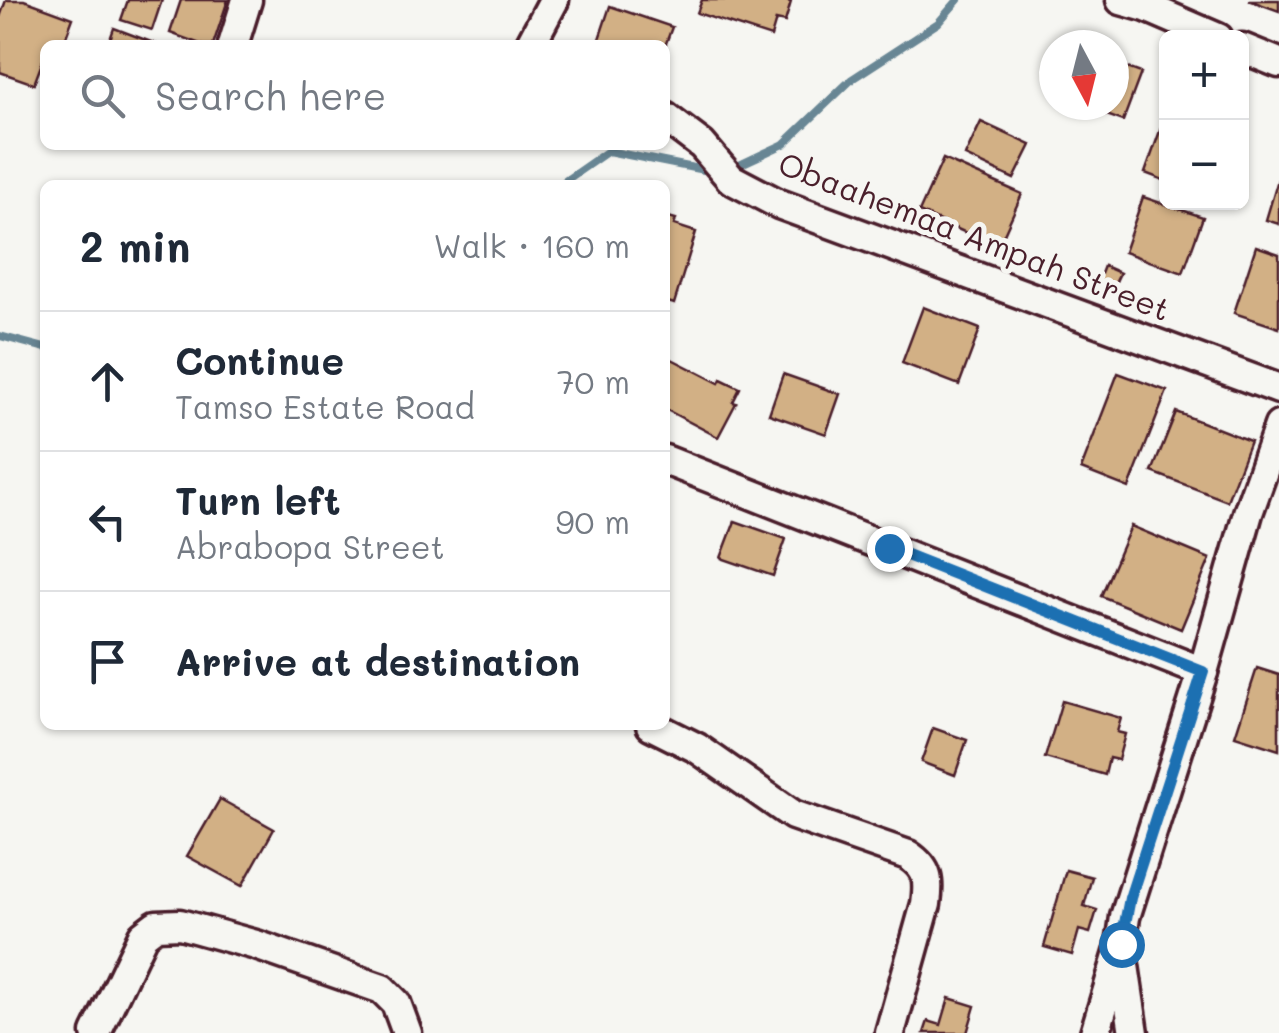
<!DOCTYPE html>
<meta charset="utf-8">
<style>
body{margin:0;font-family:Mali,sans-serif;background:#f6f6f7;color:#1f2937}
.controls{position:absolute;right:30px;top:30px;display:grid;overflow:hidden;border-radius:15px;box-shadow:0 2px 8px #0004}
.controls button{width:90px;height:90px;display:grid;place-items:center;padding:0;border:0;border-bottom:2px solid #e0e1e3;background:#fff;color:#1f2937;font:50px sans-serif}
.compass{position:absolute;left:1039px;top:30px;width:90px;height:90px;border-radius:50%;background:#fff;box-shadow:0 2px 8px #0004;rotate:173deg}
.stop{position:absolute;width:30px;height:30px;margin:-22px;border:8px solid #1f6fb2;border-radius:50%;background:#fff}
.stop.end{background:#1f6fb2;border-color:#fff;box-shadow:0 2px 10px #0008}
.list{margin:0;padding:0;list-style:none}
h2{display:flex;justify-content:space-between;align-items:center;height:130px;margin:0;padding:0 40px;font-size:42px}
h2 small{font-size:32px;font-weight:400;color:#747a83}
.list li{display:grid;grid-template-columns:65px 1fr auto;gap:30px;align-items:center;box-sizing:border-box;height:140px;padding:0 40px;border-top:2px solid #e0e1e3}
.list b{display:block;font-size:38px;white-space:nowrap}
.list p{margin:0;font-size:32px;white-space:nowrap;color:#747a83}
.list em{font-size:32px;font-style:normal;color:#747a83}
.icon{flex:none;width:55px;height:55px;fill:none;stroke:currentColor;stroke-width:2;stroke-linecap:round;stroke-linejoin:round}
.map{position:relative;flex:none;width:1279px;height:1033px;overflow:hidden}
.search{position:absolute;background:#fff;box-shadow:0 2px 8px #0004;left:40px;top:40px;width:630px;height:110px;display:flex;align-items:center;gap:25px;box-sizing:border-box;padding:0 35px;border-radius:15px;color:#747a83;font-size:38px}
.panel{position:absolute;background:#fff;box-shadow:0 2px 8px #0004;left:40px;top:180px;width:630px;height:550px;border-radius:15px}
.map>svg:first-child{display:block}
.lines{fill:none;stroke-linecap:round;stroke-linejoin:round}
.stream{stroke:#688694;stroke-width:8}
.building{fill:#d2b085;stroke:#4a1f2b;stroke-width:2.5}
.street-casing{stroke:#4a1f2b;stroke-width:35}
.street{stroke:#f6f6f2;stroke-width:28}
.route{stroke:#1f6fb2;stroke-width:12}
.labels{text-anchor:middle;stroke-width:10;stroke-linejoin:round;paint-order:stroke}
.street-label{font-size:32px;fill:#4a1f2b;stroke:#f6f6f2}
</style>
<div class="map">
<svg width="1279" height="1033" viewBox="0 0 1279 1033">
<rect width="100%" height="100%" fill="#f6f6f2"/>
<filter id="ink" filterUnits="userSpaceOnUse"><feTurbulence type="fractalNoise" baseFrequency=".01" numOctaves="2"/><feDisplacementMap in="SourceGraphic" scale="20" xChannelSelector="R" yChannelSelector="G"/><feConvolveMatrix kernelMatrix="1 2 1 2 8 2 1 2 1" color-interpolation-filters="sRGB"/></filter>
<g filter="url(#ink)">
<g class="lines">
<g class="stream">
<path d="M735 167 784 144 852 79 938 23 958 0"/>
<path d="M563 185 565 181 608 151 704 170"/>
<path d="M0 336 45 348"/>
</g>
</g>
<g class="building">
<path d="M6 0H24L73 18 63 45H45V55L34 84 0 72V17Z"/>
<path d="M128 0H162L152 30 121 20Z"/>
<path d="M181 0H228L213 45H203L170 33Z"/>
<path d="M702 0H783L791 2 785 22 776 20 771 37 697 13Z"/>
<path d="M1249 0H1279V11Z"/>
<path d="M610 6 672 27 665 46 597 45Z"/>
<path d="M114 28 159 45H108Z"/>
<path d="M1114 63 1141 73 1123 121 1079 105H1114Z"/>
<path d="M1166 114V181L1145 173Z"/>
<path d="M981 122 1031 145 1014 179 965 156Z"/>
<path d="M943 159 1022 194 998 247 919 212Z"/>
<path d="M1279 176V224L1266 220Z"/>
<path d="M1143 197 1203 217 1183 273 1124 252Z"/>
<path d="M665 216 676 219 674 225 696 232 674 304 665 301Z"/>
<path d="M1256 246 1279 254V328L1234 313Z"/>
<path d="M1104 266 1120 273 1112 290 1097 284Z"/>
<path d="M923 307 980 329 959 385 902 363Z"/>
<path d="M666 356 719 383 721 379 740 388 733 402 736 403 718 437 665 409Z"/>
<path d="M1118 373 1167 391 1129 488 1081 469Z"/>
<path d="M783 374 840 394 826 434 769 414Z"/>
<path d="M1176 412 1250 441 1227 501 1152 472Z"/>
<path d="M735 521 786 539 773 576 721 558Z"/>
<path d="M1131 526 1210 559 1181 629 1101 596Z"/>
<path d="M1257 668 1279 675V750L1235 736Z"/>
<path d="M1062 701 1121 718 1117 732 1125 734 1118 760 1109 758 1105 775 1045 758Z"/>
<path d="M933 728 967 740 955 775 921 762Z"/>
<path d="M220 799 274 829 242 886 187 856Z"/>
<path d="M1066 870 1092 877 1084 906 1097 910 1090 933 1079 930 1072 955 1044 947Z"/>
<path d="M949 998 975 1006 967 1033H924L928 1021 941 1025Z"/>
</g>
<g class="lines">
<defs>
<g id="street">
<path d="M1121 0 1146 7 1218 38"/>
<path d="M233 45 247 0"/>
<path d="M530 45 554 0"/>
<path d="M1242 48 1279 63"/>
<path d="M665 117 702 145 731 179 779 204 1279 389"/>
<path d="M665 460 1203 672"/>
<path d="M651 725 697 748 793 815 908 855C929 869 929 881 926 904L890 1033"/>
<path d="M96 1033 143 935 156 925 180 924 256 945 382 989 396 1003 407 1033"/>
<path d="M1095 1033 1119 953"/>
<path d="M1134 1033 1121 945 1125 917 1203 672 1248 513 1279 426"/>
</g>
</defs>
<use href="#street" class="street-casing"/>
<use href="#street" class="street"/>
</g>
</g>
<g class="lines" filter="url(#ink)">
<path class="route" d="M889 548 1203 672 1130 898 1121 944"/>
</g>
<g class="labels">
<g class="street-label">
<text transform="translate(974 237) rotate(21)" y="11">Obaahemaa Ampah Street</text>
</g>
</g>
</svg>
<div class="controls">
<button>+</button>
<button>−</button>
</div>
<svg class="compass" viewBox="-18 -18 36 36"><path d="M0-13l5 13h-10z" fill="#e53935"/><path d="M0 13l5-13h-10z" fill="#747a83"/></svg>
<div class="stop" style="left:1121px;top:944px"></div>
<div class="stop end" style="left:889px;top:548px"></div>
<div class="search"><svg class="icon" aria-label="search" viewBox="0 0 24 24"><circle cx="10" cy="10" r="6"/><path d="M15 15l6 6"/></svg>Search here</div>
<section class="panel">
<h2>2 min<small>Walk · 160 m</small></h2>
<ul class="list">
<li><svg class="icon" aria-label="ahead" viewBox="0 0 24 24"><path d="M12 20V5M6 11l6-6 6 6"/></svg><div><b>Continue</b><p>Tamso Estate Road</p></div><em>70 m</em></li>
<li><svg class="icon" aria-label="left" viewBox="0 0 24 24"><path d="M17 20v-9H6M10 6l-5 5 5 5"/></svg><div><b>Turn left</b><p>Abrabopa Street</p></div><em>90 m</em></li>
<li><svg class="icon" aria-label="arrive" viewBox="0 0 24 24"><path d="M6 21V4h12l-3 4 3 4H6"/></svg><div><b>Arrive at destination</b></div></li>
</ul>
</section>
</div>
